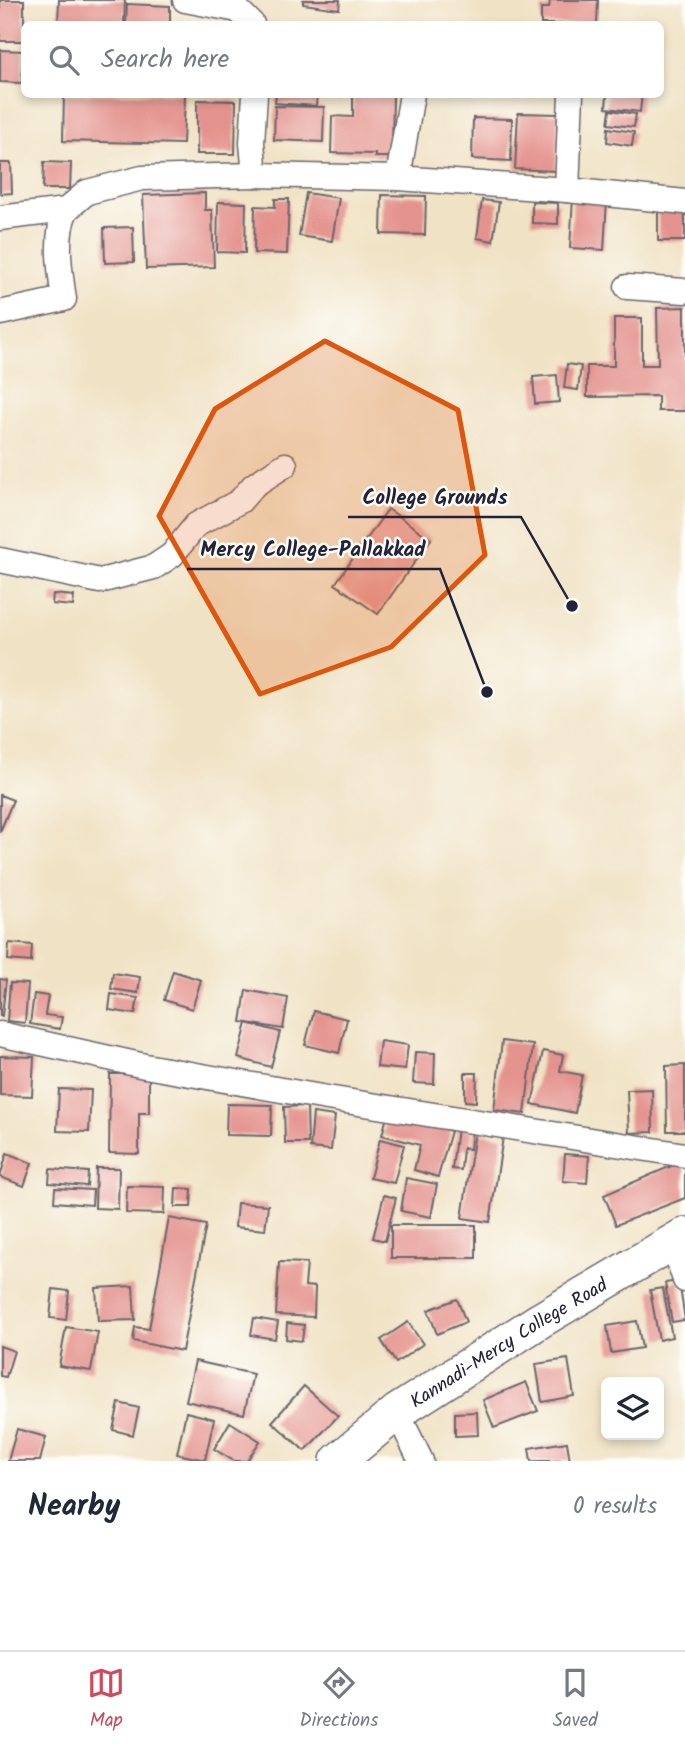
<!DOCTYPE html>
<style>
body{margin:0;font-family:Kalam,sans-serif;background:#f2f2f3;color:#1f2937}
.controls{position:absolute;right:21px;bottom:21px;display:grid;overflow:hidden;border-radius:10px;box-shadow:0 4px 10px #0003}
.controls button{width:63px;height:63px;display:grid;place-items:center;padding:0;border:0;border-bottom:2px solid #e0e1e3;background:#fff;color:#1f2937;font:35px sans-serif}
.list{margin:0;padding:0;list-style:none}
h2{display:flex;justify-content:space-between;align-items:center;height:91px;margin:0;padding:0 28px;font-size:30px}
h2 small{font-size:23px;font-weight:400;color:#747a83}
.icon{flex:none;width:38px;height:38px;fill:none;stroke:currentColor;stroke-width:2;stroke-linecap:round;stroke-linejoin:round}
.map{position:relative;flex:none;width:685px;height:1461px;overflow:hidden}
.search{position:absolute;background:#fff;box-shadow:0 4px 10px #0003;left:21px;right:21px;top:21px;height:77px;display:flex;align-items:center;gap:18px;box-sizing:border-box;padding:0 24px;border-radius:10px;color:#747a83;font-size:26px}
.sheet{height:189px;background:#fff}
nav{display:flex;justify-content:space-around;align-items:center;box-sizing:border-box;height:98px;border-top:2px solid #e0e1e3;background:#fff;font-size:19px;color:#747a83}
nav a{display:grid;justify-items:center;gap:4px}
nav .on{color:#d1495b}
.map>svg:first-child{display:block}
.building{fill:#e4928d}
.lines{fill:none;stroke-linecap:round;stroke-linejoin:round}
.street-casing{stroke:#6a656b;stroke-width:27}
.secondary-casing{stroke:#6a656b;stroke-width:38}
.street{stroke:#fff;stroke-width:24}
.secondary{stroke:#fff;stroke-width:35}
.marked{fill:#de560e;fill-opacity:0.2;stroke:#de560e;stroke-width:5;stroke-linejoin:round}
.labels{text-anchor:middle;stroke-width:5;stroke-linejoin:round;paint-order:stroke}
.street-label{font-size:19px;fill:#22223b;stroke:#fdfcf7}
.leader{fill:none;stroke:#22223b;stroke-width:2.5}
.callout-dot{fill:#22223b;stroke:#fdfcf7;stroke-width:2.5}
.callout-label{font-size:21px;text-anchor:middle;font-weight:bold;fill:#22223b;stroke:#fdfcf7;stroke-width:5;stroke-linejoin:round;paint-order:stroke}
</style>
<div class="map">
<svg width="685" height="1461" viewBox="0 0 685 1461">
<rect width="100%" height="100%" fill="#fdfcf7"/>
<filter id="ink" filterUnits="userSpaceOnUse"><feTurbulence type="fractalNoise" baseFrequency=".0143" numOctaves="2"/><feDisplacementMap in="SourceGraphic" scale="14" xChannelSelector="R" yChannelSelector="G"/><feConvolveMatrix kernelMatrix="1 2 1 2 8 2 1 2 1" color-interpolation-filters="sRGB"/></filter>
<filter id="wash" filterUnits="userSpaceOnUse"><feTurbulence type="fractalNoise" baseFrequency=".00686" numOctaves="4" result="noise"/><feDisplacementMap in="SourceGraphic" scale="28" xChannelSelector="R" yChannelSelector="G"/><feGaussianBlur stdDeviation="1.57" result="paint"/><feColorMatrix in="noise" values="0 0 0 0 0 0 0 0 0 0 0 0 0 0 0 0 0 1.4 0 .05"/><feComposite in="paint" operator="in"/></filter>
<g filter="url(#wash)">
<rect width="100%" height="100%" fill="#f0e2c4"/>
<g id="blocks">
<g class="building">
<rect x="0" y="0" width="24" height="41"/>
<path d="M59 0H125L124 24H58Z"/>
<path d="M303 0H340L339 9 303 4Z"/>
<path d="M550 0H598L597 24H541V8H549Z"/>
<path d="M127 4 170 6V24H126Z"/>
<path d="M0 50 23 51 22 83 0 82Z"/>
<path d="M64 94H185L183 144 63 141Z"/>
<path d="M276 94H317L316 106 275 103Z"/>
<path d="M353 94H393L392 157H375V154L331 153 332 116 353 117Z"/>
<path d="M607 94H642L640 112 606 108Z"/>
<path d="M197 100 236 101 235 154H197Z"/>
<path d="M275 106 324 107 323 142 274 140Z"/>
<path d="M610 110 636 114 634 127 608 124Z"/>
<path d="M518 113 558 114 556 171 515 169Z"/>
<path d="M473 118 512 119 511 161 472 159Z"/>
<path d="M608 128 634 132 632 146 607 142Z"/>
<path d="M44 162 71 163 70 189H43Z"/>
<path d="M0 163H11L12 193 0 194Z"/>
<path d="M205 193V210H212L214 267 146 269 143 195Z"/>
<path d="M306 193 339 198 332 241 299 236Z"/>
<path d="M382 195 426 196 425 235 381 234Z"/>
<path d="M573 198 607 200 604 250 570 248Z"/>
<path d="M275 199H289L287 254 254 253 255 206 275 207Z"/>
<path d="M482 200 499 202 493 241 477 238Z"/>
<path d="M218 202 246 203 245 253 217 252Z"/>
<path d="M532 202 558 203V224L532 223Z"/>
<rect x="658" y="208" width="27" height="33"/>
<path d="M133 227 134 262 105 263 104 228Z"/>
<path d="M685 307V411H658V396L587 397V366H614V318H642V365H658L657 308Z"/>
<path d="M567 364 581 366 578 390 564 388Z"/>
<path d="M557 375 559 402 535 404 533 377Z"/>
<path d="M388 509 431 539 378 614 335 584Z"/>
<path d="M53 594 74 596 73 606 52 604Z"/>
<path d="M0 795 13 800 0 832Z"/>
<path d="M9 943 32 945 31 962 8 960Z"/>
<path d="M173 971 201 980 192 1009 164 1000Z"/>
<path d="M113 973 140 977 138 993 111 989Z"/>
<path d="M0 979 6 980 2 1016H0Z"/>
<path d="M10 983 28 984 25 1023 7 1021Z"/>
<path d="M246 990 288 998 283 1029 241 1022Z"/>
<path d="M34 994 48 996 45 1015 62 1017 60 1029 30 1024Z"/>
<path d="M111 994 138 998 135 1014 109 1010Z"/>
<path d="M314 1011 347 1019 339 1053 305 1045Z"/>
<path d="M247 1023 280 1032 271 1067 238 1058Z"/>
<path d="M380 1041 408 1045 405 1070 377 1067Z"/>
<path d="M502 1041 533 1045 525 1114 494 1110Z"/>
<path d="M543 1051 563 1055 560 1071 582 1075 575 1113 532 1104Z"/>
<path d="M415 1052 435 1053 434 1084 413 1083Z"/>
<path d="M0 1056 34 1057 32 1096 0 1095Z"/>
<path d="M685 1065V1131H667L666 1066Z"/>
<path d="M465 1073H477L476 1102 465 1101Z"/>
<path d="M110 1074H149V1113H139V1154L109 1153Z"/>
<path d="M59 1089 91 1090 89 1132 57 1131Z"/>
<path d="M652 1089 653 1132 629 1133 627 1090Z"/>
<path d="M227 1104 272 1105 271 1136 226 1135Z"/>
<path d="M307 1106 308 1143H285L284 1107Z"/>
<path d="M313 1113 335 1116 331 1150 310 1148Z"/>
<path d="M388 1113 451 1131 438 1177 414 1170 420 1145 382 1135Z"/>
<path d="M457 1128 472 1130 470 1149 463 1148 461 1170 452 1169Z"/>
<path d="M475 1132 503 1137 490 1222 462 1218Z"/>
<path d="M380 1139 404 1145 394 1183 370 1178Z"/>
<path d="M7 1153 32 1163 24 1186 0 1177Z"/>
<path d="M565 1154 589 1156 587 1183 563 1181Z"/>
<path d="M685 1160V1198L616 1225 604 1195Z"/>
<path d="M96 1168H119L118 1209 95 1208Z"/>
<path d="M50 1169 88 1172 87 1186 49 1183Z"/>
<path d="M406 1178 437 1184 431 1217 401 1211Z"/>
<path d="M127 1186 165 1187 164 1214 126 1213Z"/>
<path d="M55 1188 93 1190 92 1205 54 1202Z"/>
<path d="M176 1188 192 1189 191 1207H175Z"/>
<path d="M384 1195 396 1198 385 1241 373 1238Z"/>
<path d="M237 1203 268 1205 265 1230 235 1227Z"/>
<path d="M169 1218 206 1225 182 1351 133 1341 135 1327 149 1329Z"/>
<rect x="391" y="1225" width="85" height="33"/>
<path d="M279 1262 307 1263 305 1286 315 1287 314 1317 276 1315Z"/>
<path d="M679 1281 685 1320 672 1322 665 1283Z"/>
<path d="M133 1286 135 1320 98 1321 96 1288Z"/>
<path d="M663 1288 672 1337 659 1340 650 1290Z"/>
<path d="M53 1289 69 1291 66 1320 50 1318Z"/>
<path d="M457 1299 466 1322 437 1334 428 1310Z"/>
<path d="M254 1318 278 1322 275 1339 251 1335Z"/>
<path d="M637 1321 642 1348 611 1353 607 1326Z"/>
<path d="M408 1322 423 1344 396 1363 381 1340Z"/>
<path d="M287 1323 304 1325 302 1341 286 1339Z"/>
<path d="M66 1327 98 1332 91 1371 59 1366Z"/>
<path d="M0 1346 14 1351 6 1377 0 1376Z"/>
<path d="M568 1359 574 1396 542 1402 536 1364Z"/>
<path d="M195 1361 253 1374 244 1414 186 1401Z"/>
<path d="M526 1382 538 1411 494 1428 483 1400Z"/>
<path d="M304 1386 338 1416 305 1451 272 1422Z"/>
<path d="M119 1403 139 1408 133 1435 113 1430Z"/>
<path d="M186 1412 214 1419 205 1460 177 1454Z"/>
<path d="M477 1412 478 1435 455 1436V1413Z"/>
<path d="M230 1422 260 1441 247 1461H234L214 1449Z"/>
<path d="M17 1429 46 1437 40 1461H8Z"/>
<path d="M567 1442 570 1461H531L529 1448Z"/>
</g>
</g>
</g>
<g filter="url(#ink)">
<use href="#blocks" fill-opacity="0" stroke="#6a656b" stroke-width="2"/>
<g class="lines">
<defs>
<g id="street">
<path d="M185 0 238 10 252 24"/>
<path d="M255 94 252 143 255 175 398 178 567 190 685 202"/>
<path d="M398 178 412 94"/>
<path d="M567 190 571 94"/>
<path d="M0 218 66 210 87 192 142 178 255 175"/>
<path d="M627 287 685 291"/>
<path d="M0 313 64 299C60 271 54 236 66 210"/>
<path d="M0 560 100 581 154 567 172 555 196 525 240 501 254 485 285 465"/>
<path d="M0 1034 145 1066 327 1098 685 1155"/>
<path d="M673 1242 685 1280"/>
<path d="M397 1412 421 1461"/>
</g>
<g id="secondary">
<path id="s1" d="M338 1461 397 1412 539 1321 685 1235"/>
</g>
</defs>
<use href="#street" class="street-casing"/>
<use href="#secondary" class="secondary-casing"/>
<use href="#street" class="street"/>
<use href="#secondary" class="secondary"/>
</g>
</g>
<path class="marked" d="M325 341 458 410 485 555 391 647 260 694 159 516 215 409Z"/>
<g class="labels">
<g class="street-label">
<text dy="7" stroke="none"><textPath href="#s1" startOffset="208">Kannadi-Mercy College Road</textPath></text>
</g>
</g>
<path class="leader" d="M572 606L521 517H348M487 692L440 569H187"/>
<g class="callout-dot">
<circle cx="572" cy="606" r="7"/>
<circle cx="487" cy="692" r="7"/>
</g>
<g class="callout-label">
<text x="435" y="504">College Grounds</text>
<text x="313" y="556">Mercy College-Pallakkad</text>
</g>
</svg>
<div class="controls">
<button><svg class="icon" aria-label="layers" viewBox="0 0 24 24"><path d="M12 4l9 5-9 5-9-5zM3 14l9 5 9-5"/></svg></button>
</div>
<div class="search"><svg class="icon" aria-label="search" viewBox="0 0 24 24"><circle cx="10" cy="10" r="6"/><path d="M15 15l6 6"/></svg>Search here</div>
</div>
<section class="sheet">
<h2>Nearby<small>0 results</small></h2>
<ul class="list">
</ul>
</section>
<nav>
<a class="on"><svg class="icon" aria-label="map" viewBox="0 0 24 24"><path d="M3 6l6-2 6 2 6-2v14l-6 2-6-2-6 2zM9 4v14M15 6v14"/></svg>Map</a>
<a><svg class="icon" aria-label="directions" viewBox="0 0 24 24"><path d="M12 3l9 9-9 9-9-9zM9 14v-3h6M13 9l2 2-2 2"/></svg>Directions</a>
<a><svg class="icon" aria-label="saved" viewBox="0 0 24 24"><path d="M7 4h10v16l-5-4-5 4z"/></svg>Saved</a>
</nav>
